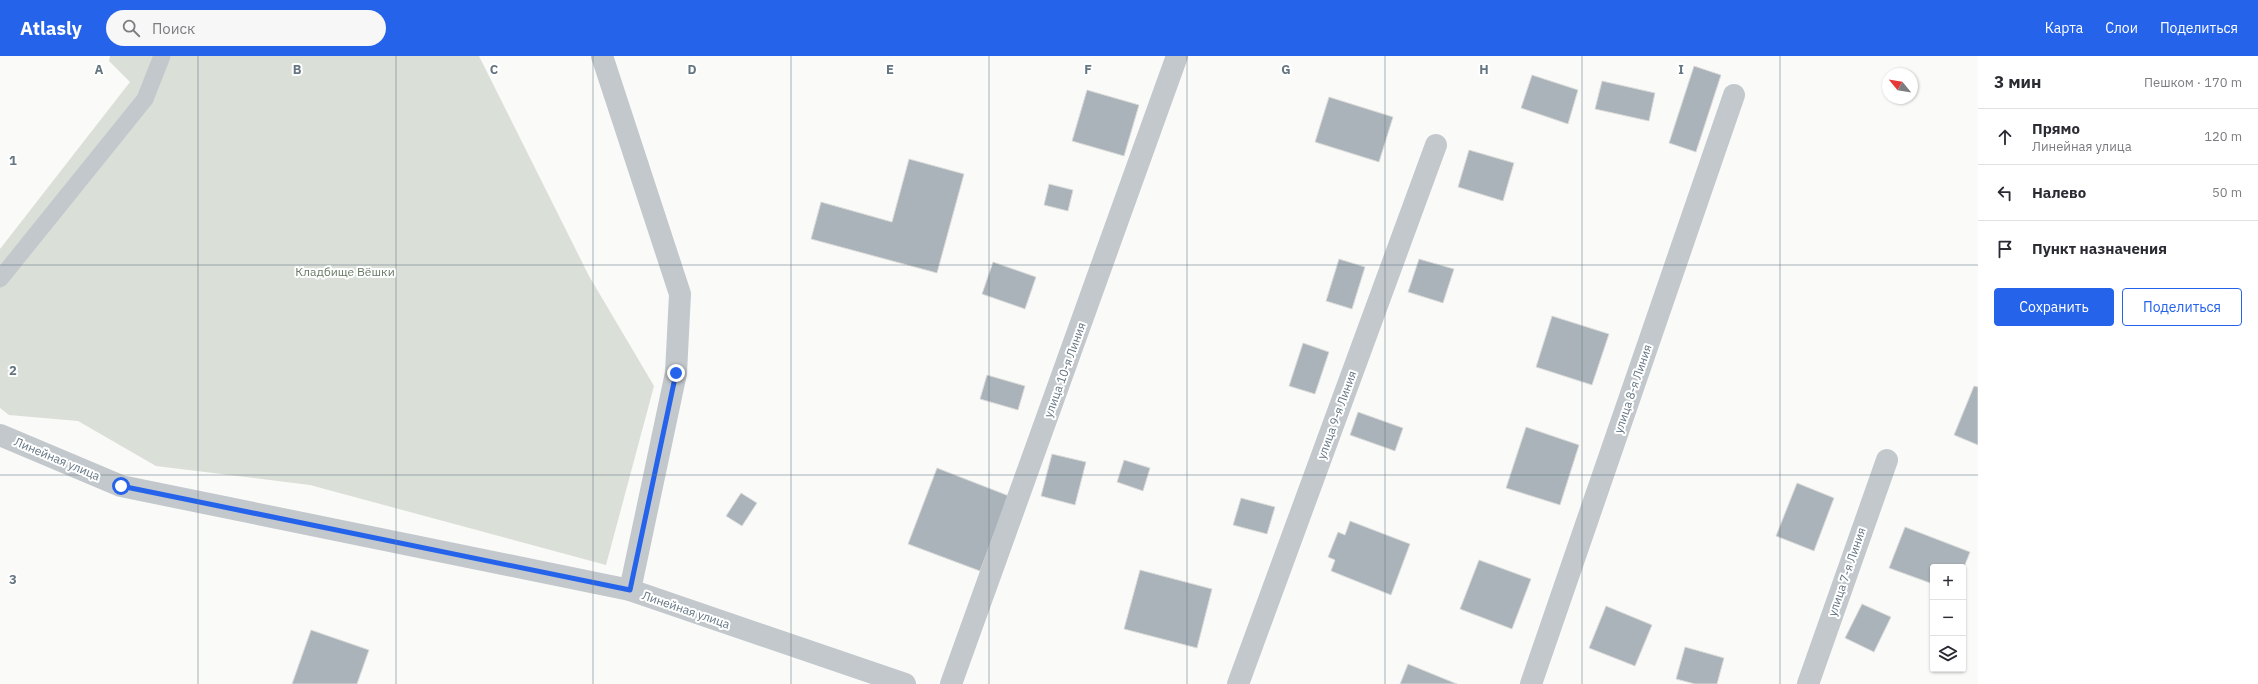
<!DOCTYPE html>
<html lang="ru">
<meta charset="utf-8">
<style>
body{margin:0;font-family:"IBM Plex Sans",sans-serif;background:#f7f7f7;color:#2b2b33}
.controls{position:absolute;right:12px;bottom:12px;display:grid;overflow:hidden;border-radius:4px;box-shadow:0 1px 3px #0004}
.controls button{width:36px;height:36px;display:grid;place-items:center;padding:0;border:0;border-bottom:1px solid #e1e1e2;background:#fff;color:#2b2b33;font:20px sans-serif}
.compass{position:absolute;left:1882px;top:12px;width:36px;height:36px;border-radius:50%;background:#fff;box-shadow:0 1px 3px #0004;rotate:300deg}
.stop{position:absolute;width:12px;height:12px;margin:-9px;border:3px solid #2563eb;border-radius:50%;background:#fff}
.stop.end{background:#2563eb;border-color:#fff;box-shadow:0 1px 4px #0008}
.list{margin:0;padding:0;list-style:none}
h2{display:flex;justify-content:space-between;align-items:center;height:52px;margin:0;padding:0 16px;font-size:17px}
h2 small{font-size:13px;font-weight:400;color:#7c7c81}
.list li{display:grid;grid-template-columns:26px 1fr auto;gap:12px;align-items:center;box-sizing:border-box;height:56px;padding:0 16px;border-top:1px solid #e1e1e2}
.list b{display:block;font-size:15px;white-space:nowrap}
.list p{margin:0;font-size:13px;white-space:nowrap;color:#7c7c81}
.list em{font-size:13px;font-style:normal;color:#7c7c81}
.actions{display:flex;gap:8px;padding:12px 16px}
.actions a{flex:1;padding:9px 0;border:1px solid #2563eb;border-radius:4px;text-align:center;font-size:14px;color:#2563eb}
.actions .main{background:#2563eb;color:#fff}
.icon{flex:none;width:22px;height:22px;fill:none;stroke:currentColor;stroke-width:2;stroke-linecap:round;stroke-linejoin:round}
.map{position:relative;flex:none;width:1978px;height:628px;overflow:hidden}
header{display:flex;align-items:center;gap:24px;box-sizing:border-box;height:56px;padding:0 20px;background:#2563eb;color:#fff}
header strong{font-size:19px}
nav{display:flex;gap:22px;margin-inline-start:auto;font-size:14px}
.search{width:280px;height:36px;background:#f7f7f7;display:flex;align-items:center;gap:10px;box-sizing:border-box;padding:0 14px;border-radius:22px;color:#7c7c81;font-size:15px}
main{display:flex}
aside{flex:1;background:#fff}
.map>svg:first-child{display:block}
.green{fill:#dadfd7}
.building{fill:#aab3b9;stroke:#dcdcda}
.lines{fill:none;stroke-linecap:round;stroke-linejoin:round}
.lane{stroke:#c3c8cc;stroke-width:17}
.street{stroke:#c3c8cc;stroke-width:22}
.route{stroke:#2563eb;stroke-width:5}
.grid{fill:none;stroke:#657683;stroke-width:1;stroke-opacity:0.55}
.labels{text-anchor:middle;stroke-width:4;stroke-linejoin:round;paint-order:stroke}
.park-label{font-size:12px;fill:#687a64;stroke:#fff}
.street-label{font-size:12px;fill:#657683;stroke:#fff}
.grid-label{font-size:13px;text-anchor:middle;font-weight:bold;fill:#657683;stroke:#fff;stroke-width:4;stroke-linejoin:round;paint-order:stroke}
</style>
<header>
<strong>Atlasly</strong>
<div class="search"><svg class="icon" aria-label="search" viewBox="0 0 24 24"><circle cx="10" cy="10" r="6"/><path d="M15 15l6 6"/></svg>Поиск</div>
<nav><a>Карта</a><a>Слои</a><a>Поделиться</a></nav>
</header>
<main>
<div class="map">
<svg width="1978" height="628" viewBox="0 0 1978 628">
<rect width="100%" height="100%" fill="#fafaf8"/>
<path class="green" d="M110 0H479L589 220 654 330 606 509 310 429 156 410 78 365 9 359 0 352V193L130 26 109 5Z"/>
<g class="building">
<path d="M1694 10 1721 19 1696 96 1669 87Z"/>
<path d="M1532 19 1578 34 1568 68 1521 52Z"/>
<path d="M1602 25 1655 37 1649 65 1595 53Z"/>
<path d="M1087 34 1139 49 1124 100 1072 85Z"/>
<path d="M1329 41 1393 61 1379 106 1315 86Z"/>
<path d="M1469 94 1514 107 1503 145 1458 131Z"/>
<path d="M909 103 964 118 937 217 811 183 821 146 892 166Z"/>
<path d="M1049 128 1073 134 1068 155 1044 149Z"/>
<path d="M1339 203 1365 211 1352 253 1326 245Z"/>
<path d="M1419 203 1454 213 1443 247 1408 236Z"/>
<path d="M993 206 1036 221 1025 253 982 238Z"/>
<path d="M1552 260 1609 278 1592 329 1536 311Z"/>
<path d="M1303 287 1329 296 1315 338 1289 330Z"/>
<path d="M987 319 1025 330 1018 354 980 343Z"/>
<path d="M1974 330 1978 331V389L1954 379Z"/>
<path d="M1358 356 1403 372 1395 395 1350 379Z"/>
<path d="M1526 371 1579 389 1560 449 1506 432Z"/>
<path d="M1052 398 1086 406 1075 449 1041 440Z"/>
<path d="M1124 404 1150 412 1143 435 1117 426Z"/>
<path d="M937 412 1009 440 980 515 908 488Z"/>
<path d="M1797 427 1834 442 1814 495 1776 480Z"/>
<path d="M741 437 757 447 742 470 726 460Z"/>
<path d="M1241 442 1275 451 1267 478 1233 469Z"/>
<path d="M1350 465 1410 488 1391 539 1331 515 1335 504 1328 501 1338 476 1345 479Z"/>
<path d="M1905 471 1970 496 1963 514V511H1933V528L1889 512Z"/>
<path d="M1479 504 1531 523 1512 573 1460 553Z"/>
<path d="M1140 514 1212 533 1197 592 1124 573Z"/>
<path d="M1862 548 1891 561 1874 596 1845 582Z"/>
<path d="M1606 550 1652 569 1635 610 1589 592Z"/>
<path d="M311 574 369 594 357 628H292Z"/>
<path d="M1685 591 1724 602 1717 628H1695L1676 623Z"/>
<path d="M1408 608 1457 628H1400Z"/>
</g>
<g class="lines">
<path class="lane" d="M0 223 145 43 162 0"/>
<g class="street">
<path d="M602 0 680 238 676 317 630 534"/>
<path d="M0 379 121 430 630 534 905 628"/>
<path d="M951 628 1177 0"/>
<path d="M1238 628 1436 89"/>
<path d="M1531 628 1734 39"/>
<path d="M1808 628 1887 404"/>
</g>
</g>
<g class="lines">
<path class="route" d="M121 430 630 534 676 317"/>
</g>
<path class="grid" d="M198 0V628M396 0V628M593 0V628M791 0V628M989 0V628M1187 0V628M1385 0V628M1582 0V628M1780 0V628M0 209H1978M0 419H1978"/>
<g class="labels">
<g class="park-label">
<text x="345" y="220">Кладбище Вёшки</text>
</g>
<g class="street-label">
<text transform="translate(1065 314) rotate(-70)" y="4">улица 10-я Линия</text>
<text transform="translate(1633 333) rotate(-71)" y="4">улица 8-я Линия</text>
<text transform="translate(1337 359) rotate(-70)" y="4">улица 9-я Линия</text>
<text transform="translate(57 403) rotate(23)" y="4">Линейная улица</text>
<text transform="translate(1847 516) rotate(-71)" y="4">улица 7-я Линия</text>
<text transform="translate(686 554) rotate(19)" y="4">Линейная улица</text>
</g>
</g>
<g class="grid-label">
<text x="99" y="18">A</text>
<text x="297" y="18">B</text>
<text x="494" y="18">C</text>
<text x="692" y="18">D</text>
<text x="890" y="18">E</text>
<text x="1088" y="18">F</text>
<text x="1286" y="18">G</text>
<text x="1484" y="18">H</text>
<text x="1681" y="18">I</text>
<text x="13" y="109">1</text>
<text x="13" y="319">2</text>
<text x="13" y="528">3</text>
</g>
</svg>
<div class="controls">
<button>+</button>
<button>−</button>
<button><svg class="icon" aria-label="layers" viewBox="0 0 24 24"><path d="M12 4l9 5-9 5-9-5zM3 14l9 5 9-5"/></svg></button>
</div>
<svg class="compass" viewBox="-18 -18 36 36"><path d="M0-13l5 13h-10z" fill="#e53935"/><path d="M0 13l5-13h-10z" fill="#7c7c81"/></svg>
<div class="stop" style="left:121px;top:430px"></div>
<div class="stop end" style="left:676px;top:317px"></div>
</div>
<aside>
<h2>3 мин<small>Пешком · 170 m</small></h2>
<ul class="list">
<li><svg class="icon" aria-label="ahead" viewBox="0 0 24 24"><path d="M12 20V5M6 11l6-6 6 6"/></svg><div><b>Прямо</b><p>Линейная улица</p></div><em>120 m</em></li>
<li><svg class="icon" aria-label="left" viewBox="0 0 24 24"><path d="M17 20v-9H6M10 6l-5 5 5 5"/></svg><div><b>Налево</b></div><em>50 m</em></li>
<li><svg class="icon" aria-label="arrive" viewBox="0 0 24 24"><path d="M6 21V4h12l-3 4 3 4H6"/></svg><div><b>Пункт назначения</b></div></li>
</ul>
<div class="actions"><a class="main">Сохранить</a><a>Поделиться</a></div>
</aside>
</main>
